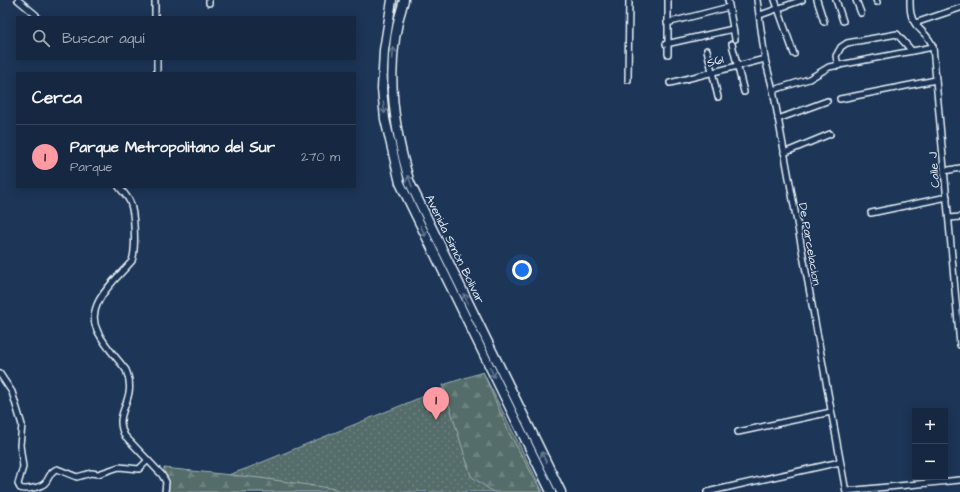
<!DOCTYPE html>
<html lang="es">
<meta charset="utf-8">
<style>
body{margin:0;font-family:"Architects Daughter",sans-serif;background:#1f3048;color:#f1f3f6}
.controls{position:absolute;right:12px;bottom:12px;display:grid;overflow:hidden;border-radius:0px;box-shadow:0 2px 10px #0003}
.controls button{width:36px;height:36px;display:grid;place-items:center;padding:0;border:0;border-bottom:1px solid #35445a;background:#162841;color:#f1f3f6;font:20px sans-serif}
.you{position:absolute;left:522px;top:270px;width:14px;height:14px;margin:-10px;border:3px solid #fff;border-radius:50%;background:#1a73e8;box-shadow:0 0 0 6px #1a73e833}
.badge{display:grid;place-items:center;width:26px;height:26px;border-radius:50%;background:#ff9aa2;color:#111;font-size:13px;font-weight:700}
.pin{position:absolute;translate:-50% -33px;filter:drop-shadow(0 1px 2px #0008)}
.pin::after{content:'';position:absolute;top:21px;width:14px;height:12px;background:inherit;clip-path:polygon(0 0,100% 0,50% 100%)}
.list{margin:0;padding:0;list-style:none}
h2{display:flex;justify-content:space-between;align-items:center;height:52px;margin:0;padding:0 16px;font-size:17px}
h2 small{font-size:13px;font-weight:400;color:#9ea6b1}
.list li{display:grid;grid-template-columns:26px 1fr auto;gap:12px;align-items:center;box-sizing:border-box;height:64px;padding:0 16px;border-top:1px solid #35445a}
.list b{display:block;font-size:15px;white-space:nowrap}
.list p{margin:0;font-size:13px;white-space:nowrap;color:#9ea6b1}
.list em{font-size:13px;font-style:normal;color:#9ea6b1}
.icon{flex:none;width:22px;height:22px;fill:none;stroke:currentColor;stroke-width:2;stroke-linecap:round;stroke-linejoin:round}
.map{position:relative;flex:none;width:960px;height:492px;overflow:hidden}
.search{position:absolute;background:#162841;box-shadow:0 2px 10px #0003;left:16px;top:16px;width:340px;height:44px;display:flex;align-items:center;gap:10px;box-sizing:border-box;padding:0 14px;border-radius:0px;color:#9ea6b1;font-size:15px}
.panel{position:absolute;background:#162841;box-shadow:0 2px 10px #0003;left:16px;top:72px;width:340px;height:116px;border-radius:0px}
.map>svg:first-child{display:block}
.grass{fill:url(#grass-dots);stroke:#9eafb1}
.forest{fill:url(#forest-firs);stroke:#9eafb1}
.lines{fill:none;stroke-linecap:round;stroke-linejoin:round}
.minor-casing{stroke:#e8f1f8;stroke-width:8}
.trunk-casing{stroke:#e8f1f8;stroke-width:11}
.minor{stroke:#1d3557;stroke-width:5}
.trunk{stroke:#1d3557;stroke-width:8}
.oneway{stroke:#64778f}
.labels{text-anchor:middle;stroke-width:3;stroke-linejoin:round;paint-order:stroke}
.street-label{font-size:12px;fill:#e8f1f8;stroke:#1d3557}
</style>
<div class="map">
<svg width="960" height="492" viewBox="0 0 960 492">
<defs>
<pattern id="grass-dots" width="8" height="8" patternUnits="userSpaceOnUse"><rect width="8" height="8" fill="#556d6a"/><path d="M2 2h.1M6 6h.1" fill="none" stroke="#6d8280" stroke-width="1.8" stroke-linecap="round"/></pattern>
<pattern id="forest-firs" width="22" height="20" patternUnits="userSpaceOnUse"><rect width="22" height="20" fill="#556d6a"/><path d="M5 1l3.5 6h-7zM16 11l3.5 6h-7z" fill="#6d8280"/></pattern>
</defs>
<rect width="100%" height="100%" fill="#1d3557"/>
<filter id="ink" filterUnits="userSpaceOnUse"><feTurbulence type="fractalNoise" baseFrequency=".025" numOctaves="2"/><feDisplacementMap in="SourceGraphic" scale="8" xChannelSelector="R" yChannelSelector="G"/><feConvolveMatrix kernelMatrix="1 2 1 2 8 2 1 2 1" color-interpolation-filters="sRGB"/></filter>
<g filter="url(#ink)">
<path class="grass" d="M483 372 543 492H200L214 480 248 468Z"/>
<g class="forest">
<path d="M483 372 509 433 542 492H493L471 476 443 385Z"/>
<path d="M164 468 260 478 336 489 339 492H162Z"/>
</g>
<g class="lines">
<defs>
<g id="minor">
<path d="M18 0 36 15"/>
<path d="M155 0V17"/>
<path d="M668 0V54"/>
<path d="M728 0 735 39"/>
<path d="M757 0 765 59 773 90 846 492"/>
<path d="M775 0 794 54"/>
<path d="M817 0 824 22"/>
<path d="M836 0 843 21"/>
<path d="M856 0 861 13"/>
<path d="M876 0 877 2"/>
<path d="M910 0C910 9 910 17 916 25 922 32 930 37 933 47L960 345"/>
<path d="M209 3V0"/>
<path d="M760 15 802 0"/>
<path d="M667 23 729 7"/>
<path d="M915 23 960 8"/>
<path d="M666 44 733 29"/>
<path d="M732 44 744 92"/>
<path d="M707 50 718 97"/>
<path d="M157 59V73"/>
<path d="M838 66 836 56 841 47 847 43 897 34 912 51"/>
<path d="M628 80 629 0"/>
<path d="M670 83 765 59"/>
<path d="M773 90 809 79 829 67 933 47"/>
<path d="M840 99 936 80"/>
<path d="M778 119 827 101"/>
<path d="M784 153 830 134"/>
<path d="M944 171 960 168"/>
<path d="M119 187C122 191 128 197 130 202 135 214 136 249 132 261 116 280 83 305 98 332 105 346 117 358 126 370 139 401 111 412 125 436L162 475 166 482 165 492"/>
<path d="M871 213 947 197"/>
<path d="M949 218 960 217"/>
<path d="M0 374 12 392 22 425 20 445 23 467 18 484 20 488C24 490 28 489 33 488 53 485 45 473 57 469L77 477 91 473 98 474 119 467 139 469 148 460"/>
<path d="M738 432 831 412"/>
<path d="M846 491 960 480"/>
<path d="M707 492 840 462"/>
</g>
<g id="trunk">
<path d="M392 0 384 50 382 89 385 119 400 183 551 492"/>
<path d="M404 0C384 61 392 123 410 183L561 492"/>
</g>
</defs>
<use href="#minor" class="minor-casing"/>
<use href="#trunk" class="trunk-casing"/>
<use href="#minor" class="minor"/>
<use href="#trunk" class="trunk"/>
</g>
<defs><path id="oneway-shaft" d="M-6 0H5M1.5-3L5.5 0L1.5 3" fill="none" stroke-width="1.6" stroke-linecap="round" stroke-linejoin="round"/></defs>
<g class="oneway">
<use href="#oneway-shaft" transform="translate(393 53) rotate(-86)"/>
<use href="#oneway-shaft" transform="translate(384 108) rotate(84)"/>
<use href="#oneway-shaft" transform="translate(410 181) rotate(-110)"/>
<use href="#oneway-shaft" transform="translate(423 231) rotate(64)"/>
<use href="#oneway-shaft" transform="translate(466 299) rotate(-116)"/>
<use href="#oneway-shaft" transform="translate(492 372) rotate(64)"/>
<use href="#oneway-shaft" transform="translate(544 457) rotate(-116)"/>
</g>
</g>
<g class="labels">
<g class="street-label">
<text transform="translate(715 61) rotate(-15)" y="4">S61</text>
<text transform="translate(934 170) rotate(-95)" y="4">Calle J</text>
<text transform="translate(810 244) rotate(80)" y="4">De Parcelacion</text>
<text transform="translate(455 249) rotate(64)" y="4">Avenida Simón Bolívar</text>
</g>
</g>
</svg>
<div class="controls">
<button>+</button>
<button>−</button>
</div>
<div class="you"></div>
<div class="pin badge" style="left:436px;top:420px">1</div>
<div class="search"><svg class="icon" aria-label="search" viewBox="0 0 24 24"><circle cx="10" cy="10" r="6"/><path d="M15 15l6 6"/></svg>Buscar aquí</div>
<section class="panel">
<h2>Cerca<small></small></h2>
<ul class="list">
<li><span class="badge">1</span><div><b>Parque Metropolitano del Sur</b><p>Parque</p></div><em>270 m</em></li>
</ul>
</section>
</div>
